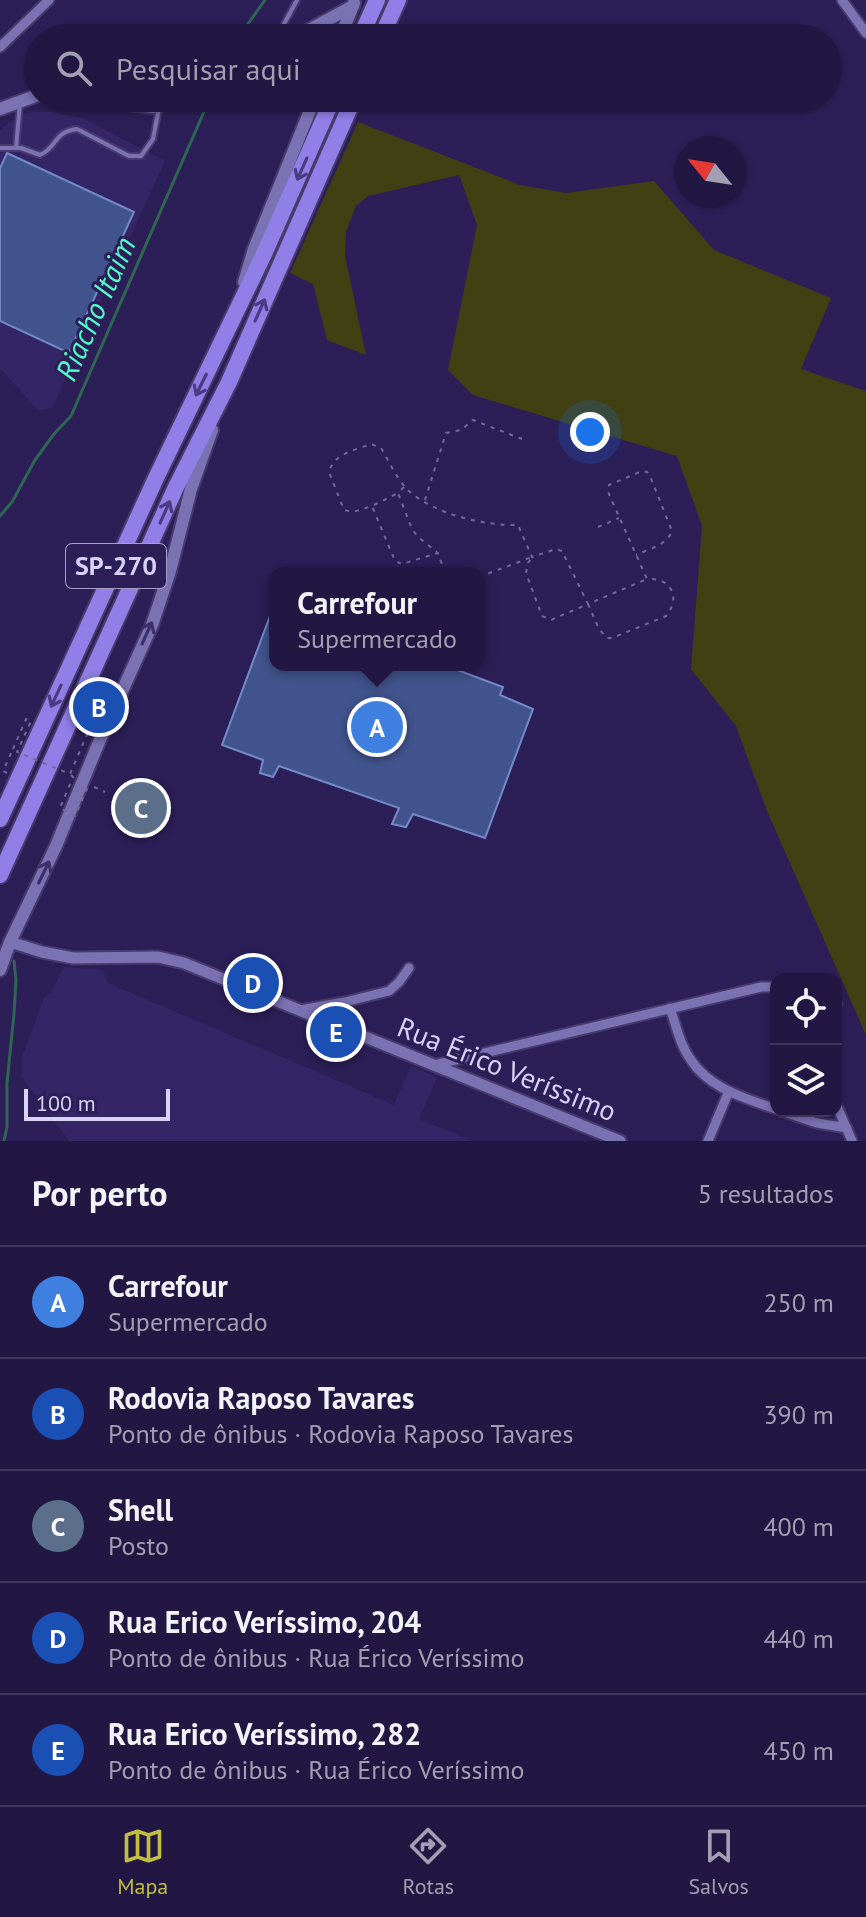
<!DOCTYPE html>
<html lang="pt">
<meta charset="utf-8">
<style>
body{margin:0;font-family:"PT Sans",sans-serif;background:#292049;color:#f1f3f6}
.controls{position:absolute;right:24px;bottom:24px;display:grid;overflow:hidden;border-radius:16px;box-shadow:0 2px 6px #0004}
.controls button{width:72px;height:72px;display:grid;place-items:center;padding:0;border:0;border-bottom:2px solid #3e365b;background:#211742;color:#f1f3f6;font:40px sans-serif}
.compass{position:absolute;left:674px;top:136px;width:72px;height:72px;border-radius:50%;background:#211742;box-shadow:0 2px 6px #0004;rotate:300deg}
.scale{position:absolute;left:24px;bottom:20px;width:146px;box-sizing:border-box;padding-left:8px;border:4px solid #d6d3f6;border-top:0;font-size:22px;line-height:28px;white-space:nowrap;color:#d6d3f6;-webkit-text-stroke:6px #2c1f58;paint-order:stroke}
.you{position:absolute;left:590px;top:432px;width:28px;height:28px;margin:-20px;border:6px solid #fff;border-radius:50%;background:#1a73e8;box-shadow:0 0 0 12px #1a73e833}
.badge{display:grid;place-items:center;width:52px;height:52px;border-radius:50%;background:#bfbe41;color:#fff;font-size:26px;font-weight:700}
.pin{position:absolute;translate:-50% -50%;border:4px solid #fff;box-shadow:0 2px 8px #0006}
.popup{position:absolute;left:269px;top:567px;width:216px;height:104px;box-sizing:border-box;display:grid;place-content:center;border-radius:16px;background:#211742;filter:drop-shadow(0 2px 6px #0005);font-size:26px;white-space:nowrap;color:#a29fb2}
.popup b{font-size:30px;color:#f1f3f6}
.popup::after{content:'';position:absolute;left:50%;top:100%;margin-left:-16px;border:16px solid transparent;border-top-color:#211742}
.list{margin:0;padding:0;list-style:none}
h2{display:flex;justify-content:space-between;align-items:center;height:104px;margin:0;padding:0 32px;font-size:34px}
h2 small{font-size:26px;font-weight:400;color:#a29fb2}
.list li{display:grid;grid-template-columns:52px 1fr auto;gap:24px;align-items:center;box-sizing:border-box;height:112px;padding:0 32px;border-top:2px solid #3e365b}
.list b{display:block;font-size:30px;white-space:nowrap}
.list p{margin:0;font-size:26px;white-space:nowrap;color:#a29fb2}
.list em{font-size:26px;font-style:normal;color:#a29fb2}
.icon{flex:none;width:44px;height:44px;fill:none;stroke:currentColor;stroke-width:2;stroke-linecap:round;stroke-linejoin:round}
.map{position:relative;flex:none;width:866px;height:1141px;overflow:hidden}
.search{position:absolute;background:#211742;box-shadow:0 2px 6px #0004;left:24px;right:24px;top:24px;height:88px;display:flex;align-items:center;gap:20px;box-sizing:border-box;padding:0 28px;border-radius:44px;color:#a29fb2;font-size:30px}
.sheet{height:664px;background:#211742}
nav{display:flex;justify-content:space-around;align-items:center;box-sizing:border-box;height:112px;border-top:2px solid #3e365b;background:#211742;font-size:22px;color:#a29fb2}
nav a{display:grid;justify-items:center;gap:4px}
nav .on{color:#bfbe41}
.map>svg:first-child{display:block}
.built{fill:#342666}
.green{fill:#404013}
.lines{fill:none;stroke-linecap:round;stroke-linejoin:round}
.stream{stroke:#2f6653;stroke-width:3}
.building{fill:#42548e;stroke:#748ac8;stroke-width:2}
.service-casing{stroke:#483a6c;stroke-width:8}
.minor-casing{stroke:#483a6c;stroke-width:13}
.tertiary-casing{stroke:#483a6c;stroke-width:15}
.secondary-casing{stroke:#483a6c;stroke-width:16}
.motorway-casing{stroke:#483a6c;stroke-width:20}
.path{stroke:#726999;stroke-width:2;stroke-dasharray:4 6;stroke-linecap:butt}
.service{stroke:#7a72b2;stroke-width:4}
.minor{stroke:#7a72b2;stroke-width:9}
.tertiary{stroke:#7a72b2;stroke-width:11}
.secondary{stroke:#7a72b2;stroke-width:12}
.motorway{stroke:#907fe6;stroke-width:16}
.path-bridge{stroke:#726999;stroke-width:2;stroke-dasharray:4 6;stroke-linecap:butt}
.oneway{stroke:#4a3c83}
.oneway2{stroke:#3c306a}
.labels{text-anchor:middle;stroke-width:6;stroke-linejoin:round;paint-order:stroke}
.shield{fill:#2c1f58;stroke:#a39dc7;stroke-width:2}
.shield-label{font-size:26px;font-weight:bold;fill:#d6d3f6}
.street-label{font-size:28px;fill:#d6d3f6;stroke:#2c1f58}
.water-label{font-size:30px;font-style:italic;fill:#51fcc9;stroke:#2c1f58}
</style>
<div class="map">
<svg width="866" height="1141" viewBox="0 0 866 1141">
<rect width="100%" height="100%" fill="#2c1f58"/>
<g class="built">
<path d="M35 112H52L82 118 165 161 52 408 38 410 0 368V130L20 115Z"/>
<path d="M64 967 103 970 108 983 394 1105 411 1066 437 1078 419 1119 473 1141H69L22 1077V1057L44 998 52 991Z"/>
</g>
<path class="green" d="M358 122 520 185 566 193 654 181 714 250 831 298 801 369 866 391V1035L767 811 736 726 691 669 702 526 677 456 473 395 448 370 477 225 459 175 368 196 356 206 346 232 345 256 366 355 327 340 313 284 290 273Z"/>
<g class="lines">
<g class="stream">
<path d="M238 38 265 0"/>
<path d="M0 516 12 502 35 460 54 434 71 416 207 105"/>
<path d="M4 1141 7 1127V1083L14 1014 16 980 14 961"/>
</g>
</g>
<g class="building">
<path d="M7 153 134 212 69 353 0 321V168Z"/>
<path d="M274 605 275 665H416L429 669 430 665H444L503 687 500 695 533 709 485 838 413 814 406 827 392 824 399 808 279 766 273 777 260 773 263 760 222 745Z"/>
<path d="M123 794 164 808 159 823 118 809Z"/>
</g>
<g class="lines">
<defs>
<g id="service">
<path d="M282 38 284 24 297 0"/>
<path d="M0 148H21L40 155C58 147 53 132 77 129L129 156H141L153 139 159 108"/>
<path d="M16 148 20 103"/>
</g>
<g id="minor">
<path d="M842 0 866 33"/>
<path d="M0 47 49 0"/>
<path d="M836 1004H837"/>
<path d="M670 1008C676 1025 680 1045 691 1060 709 1088 746 1099 776 1109"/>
<path d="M300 1010 345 1002 389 991 399 982 409 968"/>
<path d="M434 1065 761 987H771L776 990"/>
<path d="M836 1104 852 1141"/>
<path d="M781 1111 817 1123 847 1128"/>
<path d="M708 1141 729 1091"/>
</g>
<path id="tertiary" d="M10 942 42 952 73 958 158 957 184 963 620 1141"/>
<g id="secondary">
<path d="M307 31 327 38"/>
<path d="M294 38 353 6"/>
<path d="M340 38 354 3"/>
<path d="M87 98 153 107 184 98"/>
<path d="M0 109 38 95"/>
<path d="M244 282 254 249 315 98"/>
<path d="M0 970 10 942 56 846 99 742 152 625 170 571 191 489 212 430"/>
</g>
<g id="motorway">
<path d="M360 38 377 0"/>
<path d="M381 38 398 0"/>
<path d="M0 819 156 478 264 254 333 98"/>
<path d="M0 875 176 487 229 382 354 98"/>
</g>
</defs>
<use href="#service" class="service-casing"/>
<use href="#minor" class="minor-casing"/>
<use href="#tertiary" class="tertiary-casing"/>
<use href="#secondary" class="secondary-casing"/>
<use href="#motorway" class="motorway-casing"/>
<g class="path">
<path d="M404 487 398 493 412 529 418 537 437 552"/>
<path d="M425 500 446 433 461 430 473 420 522 439"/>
<path d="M374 505 396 494"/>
<path d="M598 527 619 518"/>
<path d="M445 573 438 553 402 564 395 561 372 506 353 512 344 510 329 472C333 454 355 450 371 444L381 448C389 461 397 480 409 491 434 514 485 526 518 525L532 557 556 549 562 551 588 604 647 579"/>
<path d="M479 577 532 557 528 563 526 573 542 616 551 620 588 604 599 629 607 638H612L666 616C682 597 670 577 647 579L608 492 609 485 642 471 647 472 650 476 672 531C667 545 649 549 636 555"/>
<path d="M101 705 106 696 108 697"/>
<path d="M7 773 3 771 13 749"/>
<path d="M94 787 105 792"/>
</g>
<use href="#service" class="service"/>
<use href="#minor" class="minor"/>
<use href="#tertiary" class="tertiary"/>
<use href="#secondary" class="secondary"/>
<use href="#motorway" class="motorway"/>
<g class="path-bridge">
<path d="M13 749 26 719 31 721 17 752 70 774 95 716"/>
<path d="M71 775 73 777 60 808 75 816 89 784"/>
</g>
</g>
<defs><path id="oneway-shaft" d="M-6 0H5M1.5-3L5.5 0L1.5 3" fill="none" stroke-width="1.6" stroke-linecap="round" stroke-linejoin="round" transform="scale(2)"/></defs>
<g class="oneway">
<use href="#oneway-shaft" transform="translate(302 169) rotate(114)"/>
<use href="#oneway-shaft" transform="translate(260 310) rotate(-66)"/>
<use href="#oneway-shaft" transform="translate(201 385) rotate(116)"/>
<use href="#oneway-shaft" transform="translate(165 512) rotate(-66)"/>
<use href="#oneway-shaft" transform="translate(56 696) rotate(115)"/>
</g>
<g class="oneway2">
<use href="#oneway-shaft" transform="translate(147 633) rotate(-66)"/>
<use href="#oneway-shaft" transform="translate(44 872) rotate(-64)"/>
</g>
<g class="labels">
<rect class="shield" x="66" y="544" width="100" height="44" rx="6"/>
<g class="shield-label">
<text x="116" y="575">SP-270</text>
</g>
<g class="street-label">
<text transform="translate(507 1069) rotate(22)" y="10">Rua Érico Veríssimo</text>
</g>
<g class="water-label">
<text transform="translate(96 309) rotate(-66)" y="10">Riacho Itaim</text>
</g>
</g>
</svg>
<div class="controls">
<button><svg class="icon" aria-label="locate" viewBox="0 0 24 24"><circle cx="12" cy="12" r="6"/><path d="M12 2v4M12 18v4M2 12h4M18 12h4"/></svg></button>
<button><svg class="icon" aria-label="layers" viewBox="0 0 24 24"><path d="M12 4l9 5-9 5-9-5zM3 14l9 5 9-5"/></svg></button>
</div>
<svg class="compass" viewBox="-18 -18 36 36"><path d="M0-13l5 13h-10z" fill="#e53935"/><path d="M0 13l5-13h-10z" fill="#a29fb2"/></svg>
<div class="scale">100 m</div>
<div class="you"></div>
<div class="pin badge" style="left:377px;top:727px;background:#3f7fe0">A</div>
<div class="popup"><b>Carrefour</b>Supermercado</div>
<div class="pin badge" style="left:99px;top:707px;background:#1a4fb4">B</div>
<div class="pin badge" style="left:141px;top:808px;background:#5c6f8a">C</div>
<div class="pin badge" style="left:253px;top:983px;background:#1a4fb4">D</div>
<div class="pin badge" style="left:336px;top:1032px;background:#1a4fb4">E</div>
<div class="search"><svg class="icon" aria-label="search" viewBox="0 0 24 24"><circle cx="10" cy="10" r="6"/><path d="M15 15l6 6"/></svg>Pesquisar aqui</div>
</div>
<section class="sheet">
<h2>Por perto<small>5 resultados</small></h2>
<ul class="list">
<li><span class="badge" style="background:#3f7fe0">A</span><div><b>Carrefour</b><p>Supermercado</p></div><em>250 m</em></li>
<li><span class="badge" style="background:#1a4fb4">B</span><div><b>Rodovia Raposo Tavares</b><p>Ponto de ônibus · Rodovia Raposo Tavares</p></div><em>390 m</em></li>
<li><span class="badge" style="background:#5c6f8a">C</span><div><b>Shell</b><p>Posto</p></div><em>400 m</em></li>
<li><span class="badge" style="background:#1a4fb4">D</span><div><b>Rua Erico Veríssimo, 204</b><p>Ponto de ônibus · Rua Érico Veríssimo</p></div><em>440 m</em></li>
<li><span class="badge" style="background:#1a4fb4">E</span><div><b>Rua Erico Veríssimo, 282</b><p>Ponto de ônibus · Rua Érico Veríssimo</p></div><em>450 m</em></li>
</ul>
</section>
<nav>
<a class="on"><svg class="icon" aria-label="map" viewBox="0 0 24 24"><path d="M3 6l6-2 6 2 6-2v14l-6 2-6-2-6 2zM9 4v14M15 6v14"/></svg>Mapa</a>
<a><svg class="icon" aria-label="directions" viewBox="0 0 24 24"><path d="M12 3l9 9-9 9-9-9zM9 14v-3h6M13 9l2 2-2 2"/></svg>Rotas</a>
<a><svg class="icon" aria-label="saved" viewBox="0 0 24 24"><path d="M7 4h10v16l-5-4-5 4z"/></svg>Salvos</a>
</nav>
